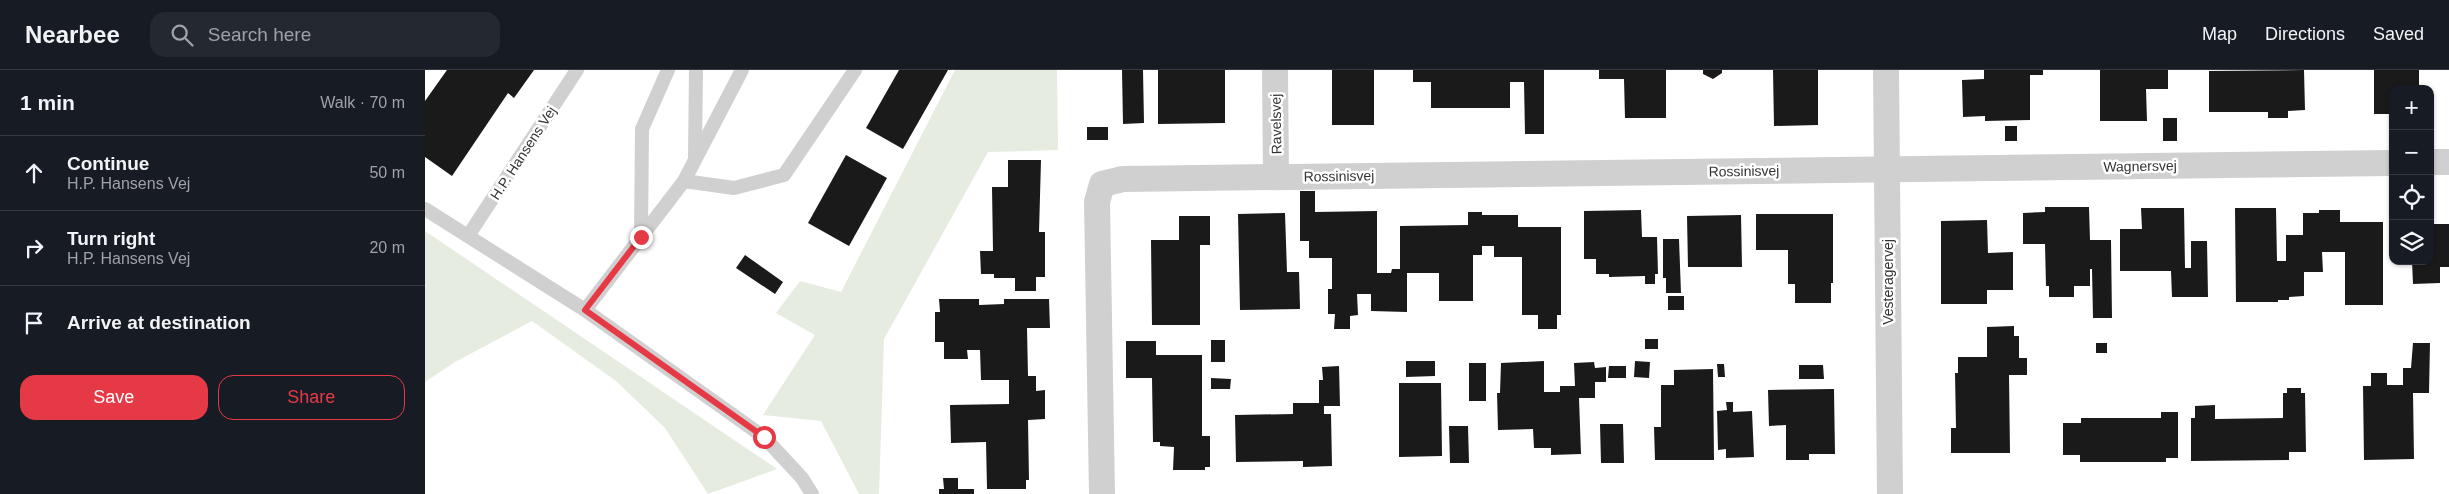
<!DOCTYPE html>
<meta charset="utf-8">
<style>
body{margin:0;font-family:Helvetica,sans-serif;background:#242831;color:#f1f3f6}
.controls{position:absolute;right:15px;top:15px;display:grid;overflow:hidden;border-radius:10px;box-shadow:0 1px 4px #0004}
.controls button{width:45px;height:45px;display:grid;place-items:center;padding:0;border:0;border-bottom:1px solid #363941;background:#171b24;color:#f1f3f6;font:25px sans-serif}
.stop{position:absolute;width:15px;height:15px;margin:-11px;border:4px solid #e63946;border-radius:50%;background:#fff}
.stop.end{background:#e63946;border-color:#fff;box-shadow:0 1px 5px #0008}
.list{margin:0;padding:0;list-style:none}
h2{display:flex;justify-content:space-between;align-items:center;height:65px;margin:0;padding:0 20px;font-size:21px}
h2 small{font-size:16px;font-weight:400;color:#9ea1a6}
.list li{display:grid;grid-template-columns:32px 1fr auto;gap:15px;align-items:center;box-sizing:border-box;height:75px;padding:0 20px;border-top:1px solid #363941}
.list b{display:block;font-size:19px;white-space:nowrap}
.list p{margin:0;font-size:16px;white-space:nowrap;color:#9ea1a6}
.list em{font-size:16px;font-style:normal;color:#9ea1a6}
.actions{display:flex;gap:10px;padding:15px 20px}
.actions a{flex:1;padding:11px 0;border:1px solid #e63946;border-radius:15px;text-align:center;font-size:18px;color:#e63946}
.actions .main{background:#e63946;color:#fff}
.icon{flex:none;width:28px;height:28px;fill:none;stroke:currentColor;stroke-width:2;stroke-linecap:round;stroke-linejoin:round}
.map{position:relative;flex:none;width:2024px;height:424px;overflow:hidden}
header{display:flex;align-items:center;gap:30px;box-sizing:border-box;height:70px;padding:0 25px;background:#171b24;border-bottom:1px solid #363941}
header strong{font-size:24px}
nav{display:flex;gap:28px;margin-inline-start:auto;font-size:18px}
.search{width:350px;height:45px;background:#242831;display:flex;align-items:center;gap:12px;box-sizing:border-box;padding:0 18px;border-radius:15px;color:#9ea1a6;font-size:19px}
main{display:flex}
aside{flex:1;background:#171b24}
.map>svg:first-child{display:block}
.green{fill:#e6ecdf}
.building{fill:#1a1a1a}
.lines{fill:none;stroke-linecap:round;stroke-linejoin:round}
.service{stroke:#d0d0d0;stroke-width:14}
.minor{stroke:#d0d0d0;stroke-width:26}
.route{stroke:#e63946;stroke-width:6}
.labels{text-anchor:middle;stroke-width:5;stroke-linejoin:round;paint-order:stroke}
.street-label{font-size:14px;fill:#333;stroke:#fff}
</style>
<header>
<strong>Nearbee</strong>
<div class="search"><svg class="icon" aria-label="search" viewBox="0 0 24 24"><circle cx="10" cy="10" r="6"/><path d="M15 15l6 6"/></svg>Search here</div>
<nav><a>Map</a><a>Directions</a><a>Saved</a></nav>
</header>
<main>
<aside>
<h2>1 min<small>Walk · 70 m</small></h2>
<ul class="list">
<li><svg class="icon" aria-label="ahead" viewBox="0 0 24 24"><path d="M12 20V5M6 11l6-6 6 6"/></svg><div><b>Continue</b><p>H.P. Hansens Vej</p></div><em>50 m</em></li>
<li><svg class="icon" aria-label="right" viewBox="0 0 24 24"><path d="M7 20v-9h11M14 6l5 5-5 5"/></svg><div><b>Turn right</b><p>H.P. Hansens Vej</p></div><em>20 m</em></li>
<li><svg class="icon" aria-label="arrive" viewBox="0 0 24 24"><path d="M6 21V4h12l-3 4 3 4H6"/></svg><div><b>Arrive at destination</b></div></li>
</ul>
<div class="actions"><a class="main">Save</a><a>Share</a></div>
</aside>
<div class="map">
<svg width="2024" height="424" viewBox="0 0 2024 424">
<rect width="100%" height="100%" fill="#fff"/>
<g class="green">
<path d="M530 0H632L633 80 563 82 459 269 454 424H434L396 351 338 345 390 265 351 243 375 211 416 222Z"/>
<path d="M0 161 352 399 283 424 240 358 191 311 107 251 30 292 0 312Z"/>
</g>
<g class="building">
<path d="M22 0H109L89 28 83 23 27 106 0 87V31Z"/>
<path d="M474 0H523L478 79 441 58Z"/>
<path d="M697 0H718L719 53 698 54Z"/>
<path d="M733 0H800V53L733 54Z"/>
<rect x="907" y="0" width="42" height="55"/>
<path d="M988 0H1119V64H1100L1099 12H1085V38H1006V12H988Z"/>
<path d="M1174 0H1241V48H1200L1199 9H1174Z"/>
<path d="M1278 0H1297V3L1288 9 1278 4Z"/>
<path d="M1348 0H1393V55L1349 56Z"/>
<path d="M1559 0H1618V5H1605V50L1560 51V46L1538 47 1537 10 1559 9Z"/>
<path d="M1675 0H1743V19H1721L1722 51H1675Z"/>
<path d="M1879 0 1880 40 1863 41V48H1843V42H1784V1Z"/>
<path d="M1949 0H1994V19H1968V44H1949Z"/>
<rect x="1738" y="48" width="14" height="23"/>
<rect x="1580" y="56" width="12" height="15"/>
<rect x="662" y="57" width="21" height="13"/>
<path d="M421 85 462 108 424 176 383 153Z"/>
<path d="M583 90H616L614 162H620V207H611V221H590V208H569V204H556L555 181H568L567 117H583Z"/>
<path d="M875 121H890V142L952 141V203H966L967 199H975V156L1043 155V142H1057V145H1093V157H1136V245H1132V259H1113V245H1097V187H1069V176H1057V185H1048V231H1014V203H982V242L946 241V224H932L933 245 925 246V259H909L910 244H903V219H907V188H884V171H875Z"/>
<path d="M1620 137H1664L1665 170H1686L1687 248H1668L1667 199H1665V216H1649V227H1624V216H1621L1620 174H1598V143L1620 142Z"/>
<path d="M1716 138H1759L1760 198H1766V171H1782L1783 227H1747L1746 201H1695V159H1717Z"/>
<path d="M1810 138H1851L1852 191H1861V165H1878V143H1894V140H1915V152H1958V235H1920V182H1897L1898 202H1879V226L1864 227V230H1853V232H1811Z"/>
<path d="M1216 140 1217 167H1232L1233 204H1230V214H1220V206L1184 207V204H1171V189H1159V141Z"/>
<path d="M860 143 862 202H874L875 239 815 240 813 144Z"/>
<path d="M1331 144H1408V213H1406V233H1370V214H1363V180H1331Z"/>
<path d="M1316 145 1317 197H1263L1262 146Z"/>
<path d="M754 146H785V175H775V255H727L726 170H754Z"/>
<path d="M1562 150 1563 183 1588 182V220H1562V234H1516V151Z"/>
<path d="M2005 154H2024V197H2015V213L1988 214 1987 191H2005Z"/>
<path d="M1238 169H1254L1256 223H1241V208H1238Z"/>
<path d="M320 185 358 212 350 224 311 198Z"/>
<rect x="1243" y="226" width="16" height="14"/>
<path d="M514 229H554V235L579 234V229H624L625 258H602L603 306H611V321L620 320V349L603 350 604 410H601V419H562L561 372 526 373 525 335 584 334V310H556L555 280H542L543 289H519V272H510V242H515Z"/>
<path d="M1589 256V266H1594V288H1602V305H1584L1585 383H1526V358H1531L1530 303H1533V287H1562V257Z"/>
<rect x="1220" y="269" width="13" height="10"/>
<rect x="786" y="270" width="14" height="22"/>
<path d="M701 271H731V285H777V366H785V397H780V400H748L749 377 735 376V372H728L727 308H701Z"/>
<rect x="1671" y="273" width="11" height="10"/>
<path d="M1988 273H2005L2004 323H1988L1989 389 1939 390 1938 316H1946V303H1962V315H1978V298H1986Z"/>
<path d="M981 291H1010V306L981 307Z"/>
<path d="M1119 291V322H1135V316H1150L1149 293 1169 292 1170 298 1181 297V312H1170V328H1154L1156 384 1126 385V378H1109L1108 359 1073 360 1072 323H1075L1076 293Z"/>
<path d="M1210 291 1225 292 1224 308 1209 307Z"/>
<rect x="1044" y="293" width="17" height="38"/>
<path d="M1292 294H1299L1300 307H1293Z"/>
<path d="M1374 295H1398L1399 309H1374Z"/>
<path d="M914 296 915 336H899V344H906L907 396 878 397V391L811 392 810 345 868 344V333H894V310H898L897 297Z"/>
<path d="M1184 296H1201V308H1183Z"/>
<path d="M1288 299 1289 390H1230L1229 357H1236V315H1249V300Z"/>
<path d="M786 308 806 309 805 319H786Z"/>
<path d="M974 313H1016L1017 386 974 387Z"/>
<path d="M1862 318H1876V323H1880L1881 382H1864V390L1766 391V348H1770V336L1790 335V349L1858 348V323H1862Z"/>
<path d="M1409 319 1410 384H1384V390H1361V355L1344 356 1343 320Z"/>
<path d="M1301 332H1308V342L1327 341 1329 387 1301 388V379L1293 380 1292 341 1302 340Z"/>
<path d="M1736 342H1753V388H1741V392H1655V385H1638V353H1656V348H1736Z"/>
<path d="M1175 354H1198L1199 393H1176Z"/>
<path d="M1024 356H1043L1044 393H1025Z"/>
<path d="M518 408H533V419H549V424H514V419H519Z"/>
</g>
<g class="lines">
<g class="service">
<path d="M270 87 271 0"/>
<path d="M259 111 317 0"/>
<path d="M0 139 160 240 339 367 377 408 387 424"/>
<path d="M43 166 152 0"/>
<path d="M216 167 217 59 243 0"/>
<path d="M160 240 259 111 309 118 359 105 430 0"/>
</g>
<g class="minor">
<path d="M850 0 851 107"/>
<path d="M1461 0 1465 424"/>
<path d="M2005 92H2024"/>
<path d="M677 424 672 132 677 114 698 109 1968 93"/>
</g>
</g>
<g class="lines">
<path class="route" d="M216 167 160 240 339 367"/>
</g>
<g class="labels">
<g class="street-label">
<text transform="translate(851 54) rotate(-91)" y="5">Ravelsvej</text>
<text transform="translate(98 83) rotate(-57)" y="5">H.P. Hansens Vej</text>
<text transform="translate(1715 96) rotate(-1)" y="5">Wagnersvej</text>
<text transform="translate(1319 101) rotate(-1)" y="5">Rossinisvej</text>
<text transform="translate(914 106) rotate(-1)" y="5">Rossinisvej</text>
<text transform="translate(1463 212) rotate(-90)" y="5">Vesteragervej</text>
</g>
</g>
</svg>
<div class="controls">
<button>+</button>
<button>−</button>
<button><svg class="icon" aria-label="locate" viewBox="0 0 24 24"><circle cx="12" cy="12" r="6"/><path d="M12 2v4M12 18v4M2 12h4M18 12h4"/></svg></button>
<button><svg class="icon" aria-label="layers" viewBox="0 0 24 24"><path d="M12 4l9 5-9 5-9-5zM3 14l9 5 9-5"/></svg></button>
</div>
<div class="stop" style="left:339px;top:367px"></div>
<div class="stop end" style="left:216px;top:167px"></div>
</div>
</main>
